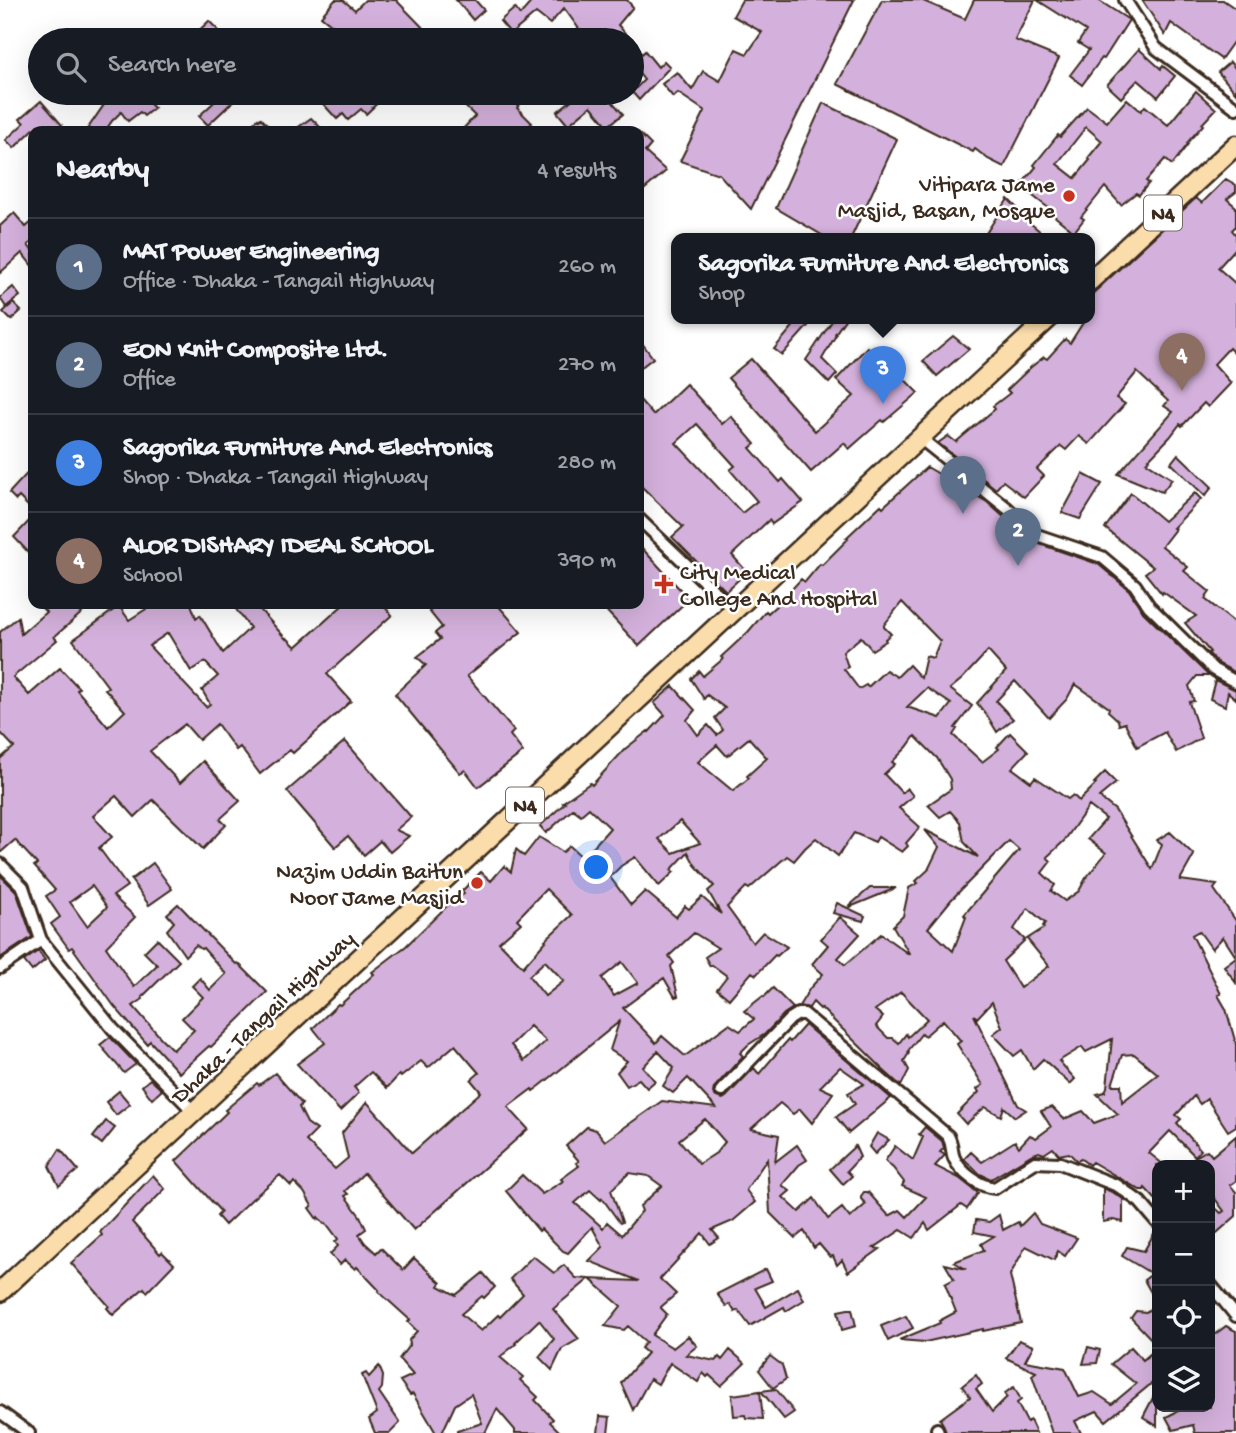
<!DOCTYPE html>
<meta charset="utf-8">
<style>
body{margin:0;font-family:"Gochi Hand",sans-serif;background:#20242c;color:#f1f3f6}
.controls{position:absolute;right:21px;bottom:21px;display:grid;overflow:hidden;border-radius:14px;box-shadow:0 7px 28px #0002}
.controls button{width:63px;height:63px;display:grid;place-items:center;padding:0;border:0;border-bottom:2px solid #363941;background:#171b24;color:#f1f3f6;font:35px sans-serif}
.you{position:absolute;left:597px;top:868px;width:24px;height:24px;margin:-18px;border:5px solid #fff;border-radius:50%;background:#1a73e8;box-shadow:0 0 0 10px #1a73e833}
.badge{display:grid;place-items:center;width:46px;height:46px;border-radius:50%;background:#c8321e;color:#fff;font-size:23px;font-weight:700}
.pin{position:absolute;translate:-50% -58px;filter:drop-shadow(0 2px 4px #0008)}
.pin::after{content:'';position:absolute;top:37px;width:24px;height:21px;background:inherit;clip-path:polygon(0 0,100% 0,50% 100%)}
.popup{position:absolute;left:671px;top:233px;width:424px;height:91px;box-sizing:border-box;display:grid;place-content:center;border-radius:14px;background:#171b24;filter:drop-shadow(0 2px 5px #0005);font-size:23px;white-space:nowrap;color:#9ea1a6}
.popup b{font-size:26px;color:#f1f3f6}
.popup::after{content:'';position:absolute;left:50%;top:100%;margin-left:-14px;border:14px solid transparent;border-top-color:#171b24}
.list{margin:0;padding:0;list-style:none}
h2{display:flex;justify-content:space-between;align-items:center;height:91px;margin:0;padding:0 28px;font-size:30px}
h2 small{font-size:23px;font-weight:400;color:#9ea1a6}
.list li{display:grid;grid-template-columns:46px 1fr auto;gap:21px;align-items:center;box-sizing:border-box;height:98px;padding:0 28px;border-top:2px solid #363941}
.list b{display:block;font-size:26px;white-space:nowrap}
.list p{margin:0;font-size:23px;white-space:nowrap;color:#9ea1a6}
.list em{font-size:23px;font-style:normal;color:#9ea1a6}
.icon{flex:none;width:38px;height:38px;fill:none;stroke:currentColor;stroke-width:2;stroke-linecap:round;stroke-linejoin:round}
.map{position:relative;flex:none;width:1236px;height:1433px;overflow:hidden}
.search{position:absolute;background:#171b24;box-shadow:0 7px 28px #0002;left:28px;top:28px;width:616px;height:77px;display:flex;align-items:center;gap:18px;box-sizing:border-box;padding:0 24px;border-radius:38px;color:#9ea1a6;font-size:26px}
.panel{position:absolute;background:#171b24;box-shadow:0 7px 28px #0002;left:28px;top:126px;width:616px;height:483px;border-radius:14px}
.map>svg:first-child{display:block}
.building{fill:#d4b1dc;stroke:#3b2a1e;stroke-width:2;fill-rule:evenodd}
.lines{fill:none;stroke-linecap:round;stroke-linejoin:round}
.minor-casing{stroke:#3b2a1e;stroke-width:16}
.trunk-casing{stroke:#3b2a1e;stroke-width:23}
.minor{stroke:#fff;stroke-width:10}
.trunk{stroke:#fbddab;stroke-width:18}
.poi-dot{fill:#c8321e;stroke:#fff;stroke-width:2.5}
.labels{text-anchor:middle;stroke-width:5;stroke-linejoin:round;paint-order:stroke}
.shield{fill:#fff;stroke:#766a62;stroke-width:2}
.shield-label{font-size:21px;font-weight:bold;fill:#3b2a1e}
.poi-label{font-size:23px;fill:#3b2a1e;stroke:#fff;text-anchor:end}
.street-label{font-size:23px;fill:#3b2a1e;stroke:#fff}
</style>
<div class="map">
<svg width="1236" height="1433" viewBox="0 0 1236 1433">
<rect width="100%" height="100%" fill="#fff"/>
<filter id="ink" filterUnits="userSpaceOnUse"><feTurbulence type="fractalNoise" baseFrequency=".0143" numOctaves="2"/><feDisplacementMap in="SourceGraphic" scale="14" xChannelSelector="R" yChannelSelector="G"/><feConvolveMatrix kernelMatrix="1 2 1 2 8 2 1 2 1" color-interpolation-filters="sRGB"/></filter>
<g filter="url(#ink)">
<g class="building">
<path d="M335 0H343L355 10 365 0H396L435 40H394L387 33 381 40H323L336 28 321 16Z"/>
<path d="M456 0H475L484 10 473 20Z"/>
<path d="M533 0H627L633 7 618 25 631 40H587L564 8 550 24 536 13 511 34 500 21 515 8 520 15Z"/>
<path d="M742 0H854L751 209 719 174 680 161 705 111 678 93 673 97 662 84 677 72 692 90 703 71 720 81 736 49 747 54 762 32 733 16Z"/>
<path d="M882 0H921L965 19 974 0H1035L1015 40 1059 58 1004 167 988 159 975 149 973 152 837 84Z"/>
<path d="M1037 0H1098L1129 20 1104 59 1102 58 1082 85 1070 75 1089 50 1078 43 1086 31Z"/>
<path d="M1142 0H1223L1236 9V38L1221 59 1171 23 1165 35Z"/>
<path d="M209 21 221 33 213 40H189Z"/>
<path d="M632 41 642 54 645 51 658 67 664 61 670 67 639 100 632 92 644 80 632 65Z"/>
<path d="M1139 49 1161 69 1163 66 1175 76 1158 97 1138 80 1121 98 1107 85Z"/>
<path d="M1230 62 1236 69V93L1218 72Z"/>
<path d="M1196 91 1216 109 1202 124 1203 125 1187 143 1188 144 1172 165 1165 159 1146 181 1149 183 1139 195 1136 193 1121 205 1105 187 1081 217 1084 219 1074 232 1053 215 1055 213 1020 186 1036 167 1034 165 1058 135 1060 137 1087 107 1107 122 1127 99 1141 111 1145 106 1168 125ZM1086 127 1102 141 1088 158 1090 160 1075 178 1057 164Z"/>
<path d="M121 93H140L154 108 144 116 140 112 128 121 121 112 112 121 105 131H86L108 99 124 95Z"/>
<path d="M224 93H242L208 125 199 116Z"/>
<path d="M313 93H388L366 114 361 109 348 120 343 114 337 119Z"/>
<path d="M451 93H508L520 104 517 108 532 123 524 131H461L475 116Z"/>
<path d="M580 93H605L623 114 608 126 591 106 568 125 557 112Z"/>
<path d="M41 101 62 125 54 131H43L38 125 14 148 6 140 24 123 20 119Z"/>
<path d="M823 103 897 139 851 238H827L776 208Z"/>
<path d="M261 118 273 131H245L258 119 259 120Z"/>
<path d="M311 118 324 131H293Z"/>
<path d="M639 133 651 145 645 152 666 171 639 194Z"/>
<path d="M1226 179 1236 185V192L1227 199 1236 207V226L1232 230 1236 235V248L1218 268 1236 284V355L1229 348 1214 364 1231 383 1208 407 1204 403 1182 426 1180 424 1170 437 1146 462 1172 479 1162 492 1118 474 1173 412 1164 406 1168 401 1137 372 1116 398 1125 404 1089 444 1079 436 1066 450 1061 446 1037 469 1044 476 1024 497 1003 481 996 489 938 443 948 436 956 442 995 409 993 406 1010 393 1007 390 1031 367 1044 357 1047 359 1065 339 1070 343 1086 318H1089V297L1196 198 1202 203Z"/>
<path d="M1008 199 1031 222 1030 223 1048 238H983Z"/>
<path d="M14 213 26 227 33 221V241L28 245 33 252V267L22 253 0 273V226Z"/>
<path d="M13 287 20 296 6 307 0 298Z"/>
<path d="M13 303 21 311 11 320 3 312Z"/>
<path d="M800 318H815L782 355 774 349Z"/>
<path d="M834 318H846L835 334 836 335 822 359 837 374 829 383 806 360Z"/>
<path d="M953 336 969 349 937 376 923 361Z"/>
<path d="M639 339 653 358 639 369Z"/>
<path d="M867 347 882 363 886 360 918 393 884 422 882 420 849 449 844 443 811 472 728 378 751 359 815 431 854 396 836 380Z"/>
<path d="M686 384 722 424 731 416 755 444 750 448 780 482 783 479 803 502 772 524 769 520 732 555 747 572 726 591 672 537 683 527 639 484V399L653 415ZM697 424 735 466 730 470 757 501 742 513 676 443Z"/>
<path d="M1178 454 1212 487 1205 496 1171 463Z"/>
<path d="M33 467V511L19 497 16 500 9 493Z"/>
<path d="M927 467 987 502 1031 541 1098 564 1129 590 1143 612 1209 676H1197L1189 686 1194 701 1189 702 1201 738 1176 752 1165 732 1137 747 1125 723 1119 725 1118 720 1108 711 1109 708 1075 684 1067 699 1049 718 1015 681 996 701 1013 719 997 732 988 717 977 703 1006 671 988 651 962 679 950 689 972 706 955 728 957 729 953 735 982 762 999 749 997 747 1010 733 1028 751 1012 768 1031 782 1035 777 1068 799 1073 795 1079 801 1096 784 1094 783 1105 772 1116 783 1099 797 1115 810 1152 869 1162 844 1157 840 1170 832 1194 855 1180 880 1217 885 1214 889 1236 921V983L1224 966 1236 957 1223 937 1212 949 1199 931 1192 935 1221 994 1218 995 1226 1009 1236 1044V1126L1228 1131 1207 1099 1200 1104 1194 1096 1176 1115 1181 1119 1177 1123 1201 1150 1195 1156 1170 1131 1149 1153 1164 1165H1157V1201L1145 1188 1144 1190H1140L1092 1162 1089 1165 1081 1159 1077 1161 1069 1153 1059 1155 1053 1148 1044 1154 1039 1152 1031 1155 991 1179 980 1174 964 1159 971 1152 982 1162 1015 1141 1019 1147 1030 1135 1036 1138 1051 1127 1041 1111 1052 1107 1064 1119 1083 1111 1094 1123 1118 1114 1097 1094 1105 1092 1107 1087 1112 1039 1086 1052 1082 1047 1059 1061 1075 1079 1070 1084 1043 1059 1033 1069 1022 1050 1014 1056 993 1034 1002 1027 992 1002 977 1018 974 1015 1018 1105 1026 1110 1015 1117 1004 1107 1001 1116 985 1107 966 1124 957 1114 979 1092 977 1089 983 1085 957 1044 961 1041 943 1020 925 1036 922 1033 908 1051 909 1053 904 1061 909 1070 901 1086 882 1069V1068L821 1008 820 1009 813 1002 809 1008 799 1006 810 988 823 974 812 964 828 945 821 939 840 917 860 934 838 958 845 965 881 934 910 955 893 926 903 916 909 888 918 883 916 881 928 870 939 847 925 830 978 857 964 842 960 822 950 811 940 817 928 805 951 789 950 779 937 758 915 736 907 747 892 762 895 764 884 774 902 793 907 788 913 796 899 808 920 827 906 843 908 846 902 852 878 837 875 842 854 833 838 856 816 838 805 848 794 861 787 856 749 889 746 887 727 907 753 943 763 932 787 947 777 956 775 955 756 975 752 972 729 999 717 989 727 976 712 965 710 966 705 957 718 948 694 933 669 956 674 963 671 966 678 996 675 997 664 978 623 1008 656 1043 662 1036 685 1056 729 1024 740 1031 754 1019 744 1011 763 996 764 997 773 988 793 1008 784 1014 765 1034 748 1045 740 1053 743 1056 714 1088 713 1093 716 1097 723 1099 726 1097 754 1068 759 1074 788 1040 790 1042 805 1025 891 1098 849 1133 836 1117 855 1104 848 1093 864 1084 840 1067 820 1087 833 1093 812 1123 800 1109 793 1114 780 1103 751 1129 779 1135 775 1162 797 1145 807 1160 799 1165 782 1185 790 1191 783 1197 799 1212 814 1198 828 1219 842 1208 850 1218 866 1204 861 1199V1196L864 1192H868L889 1216 900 1210 907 1217 926 1197 902 1186 904 1182 893 1168 885 1161 895 1146 913 1160 923 1137 919 1134 925 1127 942 1141 943 1144 944 1148 940 1152 945 1155 935 1166 959 1178 978 1193 967 1209 961 1205 929 1230 925 1223 914 1238 901 1230 874 1248 880 1249 848 1272 842 1260 837 1265 833 1256 830 1257 819 1244 814 1248 804 1231 795 1238 770 1213 767 1159 746 1190 755 1202 733 1221 712 1230 719 1238 710 1244 702 1233 660 1279 676 1294 661 1307V1308L667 1314 652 1335 673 1348 688 1336 697 1346 686 1355 715 1361 719 1357 722 1360 730 1350 745 1363 721 1386 709 1375 707 1377 703 1373 698 1382 670 1363 658 1384 650 1379 633 1410 621 1383 647 1353 641 1348 646 1342 628 1326 624 1330 605 1326 621 1306 590 1279 639 1281 589 1261 603 1247 592 1227 568 1253 563 1251 541 1229 539 1231 506 1191 522 1175 542 1194 563 1181 561 1179 579 1166 576 1163 579 1161 566 1146 587 1127 596 1130 605 1141 662 1101 716 1108 688 1078 673 1093 663 1086 674 1068 658 1051 643 1067 655 1081 647 1088 639 1079 627 1086 617 1072 627 1061 610 1050 619 1022 540 1086 533 1091 532 1089 508 1107 528 1129 414 1230 364 1173 345 1191 348 1194 345 1196 360 1216 366 1229 359 1234 365 1243 376 1253 381 1248 403 1270 414 1258 441 1283 439 1286 456 1295 483 1273 495 1287 484 1298 482 1296 461 1314 481 1331 498 1315 500 1317 523 1294 510 1279 533 1256 554 1273 564 1265 576 1278 589 1279 553 1309 579 1339 562 1349 552 1370 539 1357 554 1339 539 1320 515 1343 516 1344 500 1357 523 1377 520 1380 538 1397 535 1400 553 1419 550 1422 561 1433H515V1430L497 1409 485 1433H457V1431L482 1423 471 1394 455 1405 442 1433H436L413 1394 410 1395 400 1381 413 1375 399 1359 410 1344 409 1340 417 1331 408 1322 410 1320 378 1291 379 1290 357 1267 355 1269 345 1260 340 1265 330 1254 338 1246 335 1242 338 1239 326 1223 324 1224 318 1217 317 1219 309 1208 312 1206 304 1192 294 1182 291 1186 280 1175 251 1200 225 1225 217 1216 221 1212 176 1161 227 1112 225 1110 257 1083 259 1085 275 1073 302 1104 299 1107 307 1123 317 1130 306 1141 335 1169 348 1158 342 1133 367 1102 412 1153 481 1092 471 1080 479 1073 455 1045 428 1068 421 1061 401 1077 399 1075 387 1088 371 1072 354 1087 359 1093 340 1111 297 1064 325 1043 313 1028 338 1004 340 1005 374 974 372 972 406 946 449 904 464 894 462 891 481 872 491 881 504 866 511 872 516 849 524 856 539 837 563 852 570 846 583 858 610 828 589 808 581 815 573 809 546 833 540 826 565 803 563 802 590 783 592 785 625 749 648 731 649 732 665 715 654 703 673 686 695 710 687 720 698 735 708 725 717 735 723 730 715 718 725 708 707 695 704 699 691 679 699 671 703 676 723 659 721 657 748 632 766 611 768 613 791 592 790 591 801 579 805 582 820 564 822 565 848 539 846 538 881 505 883 507ZM902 602 940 641 933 658 926 656 921 678 909 665 897 677 886 670 868 687 866 685 859 689 844 669 848 667 843 652 861 637 872 650 886 641 885 639 891 634 884 627V625ZM927 688 951 704 940 718 907 707ZM749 738 767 758 747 776 749 778 733 791 698 762 717 745 727 756ZM1089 806 1106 819 1088 839 1106 853 1086 878 1079 891 1065 901 1051 891 1055 885 1042 873 1051 861 1047 857 1064 841ZM680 821 700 843 673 853 659 839ZM1009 841 1019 850 964 915 966 917 953 951 928 928 951 900ZM688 852 695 865 714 886 708 891 721 914 702 897 689 909 685 906 676 917 645 891 631 905 610 877 621 866 635 857 659 886 674 872 671 870ZM546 889 572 915 545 940 546 941 523 967 499 942 521 923 517 919ZM1028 908 1045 923 1043 926 1044 928 1027 939 1049 966 1020 988 1003 961 1025 940 1014 929ZM545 961 564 981 545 996 529 976ZM622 962 638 983 614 996 602 978ZM901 992 927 1019 908 1037 906 1034 899 1043 893 1038H888L876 1026 883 1017 875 1010ZM530 1026 546 1041 524 1061 511 1045ZM1134 1054 1158 1074 1122 1102 1121 1085H1112L1122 1055ZM705 1119 725 1142 716 1153 699 1164 679 1140ZM629 1173 648 1176 662 1186 640 1206 642 1211 622 1235 607 1222 603 1228 575 1203 590 1190 601 1200 602 1198 620 1223 622 1222 611 1190Z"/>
<path d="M1083 474 1102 484 1080 519 1062 513Z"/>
<path d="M1131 493 1164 521 1195 493 1201 499 1173 528 1175 529 1162 546 1188 567 1184 571 1210 592 1205 599 1236 624V673L1219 664 1208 653 1210 652 1185 623 1196 616 1163 592 1162 594 1145 573 1153 567 1105 528Z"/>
<path d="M33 517V547L28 552 14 537Z"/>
<path d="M639 545 689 599 639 646 600 604H639Z"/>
<path d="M38 604H92L54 637 57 640 13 677 29 695 60 668 79 688 77 690 108 727 125 711 105 689 108 687 73 640 119 606 129 620 154 604H191L196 618 200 615 223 653 250 628 232 604H255L286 639 287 638 296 647 344 604H382L392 615 327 674 351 701 293 753 290 750 260 774 240 747 236 750 217 724 199 740 185 724 150 751 180 783 203 761 240 801 220 819 226 825 203 849 153 800 135 817 116 796 93 816 112 837 99 848 127 886 113 896 135 917 106 947 134 987 157 965 144 952 157 939 179 961 142 997 143 999 133 1006 161 1038 173 1050 194 1030 182 1018 203 997 192 986 200 978 210 990 226 974 203 948 201 949 196 945 185 956 167 930 174 922 167 914 178 904 236 964 238 963 267 992 211 1047 209 1046 179 1073 150 1041 147 1044 114 1006 72 947 69 949 51 924 60 917 46 896 55 890 34 866 37 864 15 840 0 853V759L14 747 0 732V632L18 617 21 634 46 612ZM168 633 191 671 205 662 218 676 202 690 210 704 206 707 149 646ZM92 886 107 907 87 926 70 902Z"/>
<path d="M438 604H497L521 632 467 676 514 731 510 735 523 752 478 787 465 770 460 773 395 694 426 665 417 657 440 639 435 633 442 627 429 611Z"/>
<path d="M1215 680 1236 690V699L1228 692 1225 706 1210 699Z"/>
<path d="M345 741 411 817 396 830 409 836 390 852 380 841 364 855 348 836 335 847 287 791Z"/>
<path d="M153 863 172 889 149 905 131 880Z"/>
<path d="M0 875 16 891 32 937 0 958Z"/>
<path d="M870 888H896L850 907 849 906Z"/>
<path d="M837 903 865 916 863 921 833 913Z"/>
<path d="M38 951 45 960 32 971 24 961Z"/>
<path d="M110 1037 136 1064 124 1073 100 1045Z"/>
<path d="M150 1079 162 1090 152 1099 142 1086Z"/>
<path d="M119 1091 130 1104 116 1115 106 1102Z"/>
<path d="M106 1121 115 1128 102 1144 93 1137Z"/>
<path d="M877 1133 889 1140 875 1154 869 1147Z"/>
<path d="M1236 1136V1181L1230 1185 1236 1192V1216L1210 1239V1203L1221 1213 1224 1211 1210 1192V1165H1182L1207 1150 1212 1156Z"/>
<path d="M855 1146 860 1157 847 1171 852 1176 843 1184 830 1169Z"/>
<path d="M60 1149 78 1170 59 1186 49 1166Z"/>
<path d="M153 1175 165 1189 132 1222 160 1254 162 1252 174 1264 147 1292 144 1288 113 1315 107 1308 109 1306 71 1263 102 1235 100 1232Z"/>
<path d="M1103 1188 1114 1193 1123 1199V1222L1113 1220 1103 1222Z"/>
<path d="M1033 1213 1040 1224 1077 1238 1065 1256 1058 1251 1054 1260 1026 1246 1010 1275 1021 1323 983 1331V1329L925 1342 899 1340 940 1323 939 1321 956 1312 945 1284 954 1279 945 1264 966 1269 954 1262 984 1250 981 1244 994 1236 974 1232 976 1220 989 1222 999 1215 1003 1230 1018 1222 1020 1226Z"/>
<path d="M1156 1230H1157V1345L1131 1318 1136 1311 1146 1312 1157 1303 1144 1280 1152 1274 1122 1256 1127 1247 1144 1251Z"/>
<path d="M766 1269 772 1281 755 1288 766 1307 798 1288 804 1300 786 1311 784 1307 750 1326 738 1310 735 1312 730 1304 726 1306 717 1294Z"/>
<path d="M848 1309H852L856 1326 842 1330 838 1311Z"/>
<path d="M906 1316 913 1328 888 1341 881 1326Z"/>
<path d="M1226 1326 1236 1331V1433H1195L1193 1425 1173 1430 1166 1417 1186 1407H1210V1338Z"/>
<path d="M1019 1340 1033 1346 1025 1361 1065 1368 1079 1397 1094 1392 1112 1404 1136 1384 1111 1364 1131 1347 1143 1360 1157 1348V1379L1106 1421 1097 1411 1075 1421 1081 1433H1052L1032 1375 1036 1372 1006 1358Z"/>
<path d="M1088 1347 1100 1350 1097 1363 1083 1364Z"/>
<path d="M770 1356 782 1365 786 1379 773 1388 759 1370Z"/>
<path d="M379 1366 383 1376 382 1388 379 1392 400 1423 390 1433H375L369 1419 377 1413 362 1375 366 1373 369 1377Z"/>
<path d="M976 1375 982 1384 976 1389 992 1412 1007 1397 1005 1393 1014 1387 1021 1400 1017 1403 1027 1422 1030 1420 1036 1433H946L944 1426 940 1419 970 1397 962 1386Z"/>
<path d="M776 1389 794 1412 784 1419 761 1391Z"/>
<path d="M1157 1390V1426L1143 1417Z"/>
<path d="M760 1391 763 1419 746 1418 745 1415 734 1416 732 1395Z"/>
<path d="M600 1416 610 1417 608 1433H598Z"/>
</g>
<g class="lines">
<defs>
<g id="minor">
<path d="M1125 0 1156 48 1236 108"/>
<path d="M920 438 1007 508 1034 534 1102 557 1135 585 1149 606 1214 670 1236 682"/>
<path d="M639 519 735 611"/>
<path d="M0 864 23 887 41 940 113 1029 194 1112"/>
<path d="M0 968 41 940"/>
<path d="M721 1091 790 1019 798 1014H804L948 1136C953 1145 951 1151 954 1158 960 1172 980 1187 995 1188L1035 1162 1060 1163 1118 1186 1140 1202 1157 1222"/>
<path d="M1210 1284 1236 1316"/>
<path d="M0 1412 29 1433"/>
<path d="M937 1429 938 1433"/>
</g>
<g id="trunk">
<path d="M1090 281 1236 145"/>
<path d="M0 1292 1049 318"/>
</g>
</defs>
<use href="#minor" class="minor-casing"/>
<use href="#trunk" class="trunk-casing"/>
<use href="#minor" class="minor"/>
<use href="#trunk" class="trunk"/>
</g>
</g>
<g class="poi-dot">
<circle cx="1069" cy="196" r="7"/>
<path d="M660.5 573.5h7v7h7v7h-7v7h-7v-7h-7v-7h7z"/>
<circle cx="477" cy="883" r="7"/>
</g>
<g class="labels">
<g class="shield">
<rect x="1144" y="195.5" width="38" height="35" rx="5"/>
<rect x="506" y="787.5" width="38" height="35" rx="5"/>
</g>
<g class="shield-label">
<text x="1163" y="220">N4</text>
<text x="525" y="812">N4</text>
</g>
<g class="poi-label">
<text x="1055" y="191">Vitipara Jame<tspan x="1055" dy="26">Masjid, Basan, Mosque</tspan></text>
<text x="680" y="579" text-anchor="start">City Medical<tspan x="680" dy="26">College And Hospital</tspan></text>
<text x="463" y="878">Nazim Uddin Baitun<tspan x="463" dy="26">Noor Jame Masjid</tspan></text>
</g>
<g class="street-label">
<text transform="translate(262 1016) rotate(-43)" y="8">Dhaka - Tangail Highway</text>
</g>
</g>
</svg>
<div class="controls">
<button>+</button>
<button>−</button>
<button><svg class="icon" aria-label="locate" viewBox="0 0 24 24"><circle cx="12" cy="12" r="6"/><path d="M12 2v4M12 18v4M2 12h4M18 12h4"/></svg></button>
<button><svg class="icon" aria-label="layers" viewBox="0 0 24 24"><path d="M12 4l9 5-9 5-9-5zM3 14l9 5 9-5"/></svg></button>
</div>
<div class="you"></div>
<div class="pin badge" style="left:963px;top:514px;background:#5c6f8a">1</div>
<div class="pin badge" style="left:1018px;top:566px;background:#5c6f8a">2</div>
<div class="pin badge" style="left:883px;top:404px;background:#3f7fe0">3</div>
<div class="popup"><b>Sagorika Furniture And Electronics</b>Shop</div>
<div class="pin badge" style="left:1182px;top:391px;background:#8d6e63">4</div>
<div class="search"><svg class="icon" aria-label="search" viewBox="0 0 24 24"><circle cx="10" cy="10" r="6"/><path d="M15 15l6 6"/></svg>Search here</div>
<section class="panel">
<h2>Nearby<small>4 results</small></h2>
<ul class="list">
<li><span class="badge" style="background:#5c6f8a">1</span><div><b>MAT Power Engineering</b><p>Office · Dhaka - Tangail Highway</p></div><em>260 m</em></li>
<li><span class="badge" style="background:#5c6f8a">2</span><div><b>EON Knit Composite Ltd.</b><p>Office</p></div><em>270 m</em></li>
<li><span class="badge" style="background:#3f7fe0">3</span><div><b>Sagorika Furniture And Electronics</b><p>Shop · Dhaka - Tangail Highway</p></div><em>280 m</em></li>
<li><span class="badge" style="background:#8d6e63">4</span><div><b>ALOR DISHARY IDEAL SCHOOL</b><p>School</p></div><em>390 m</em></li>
</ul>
</section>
</div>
